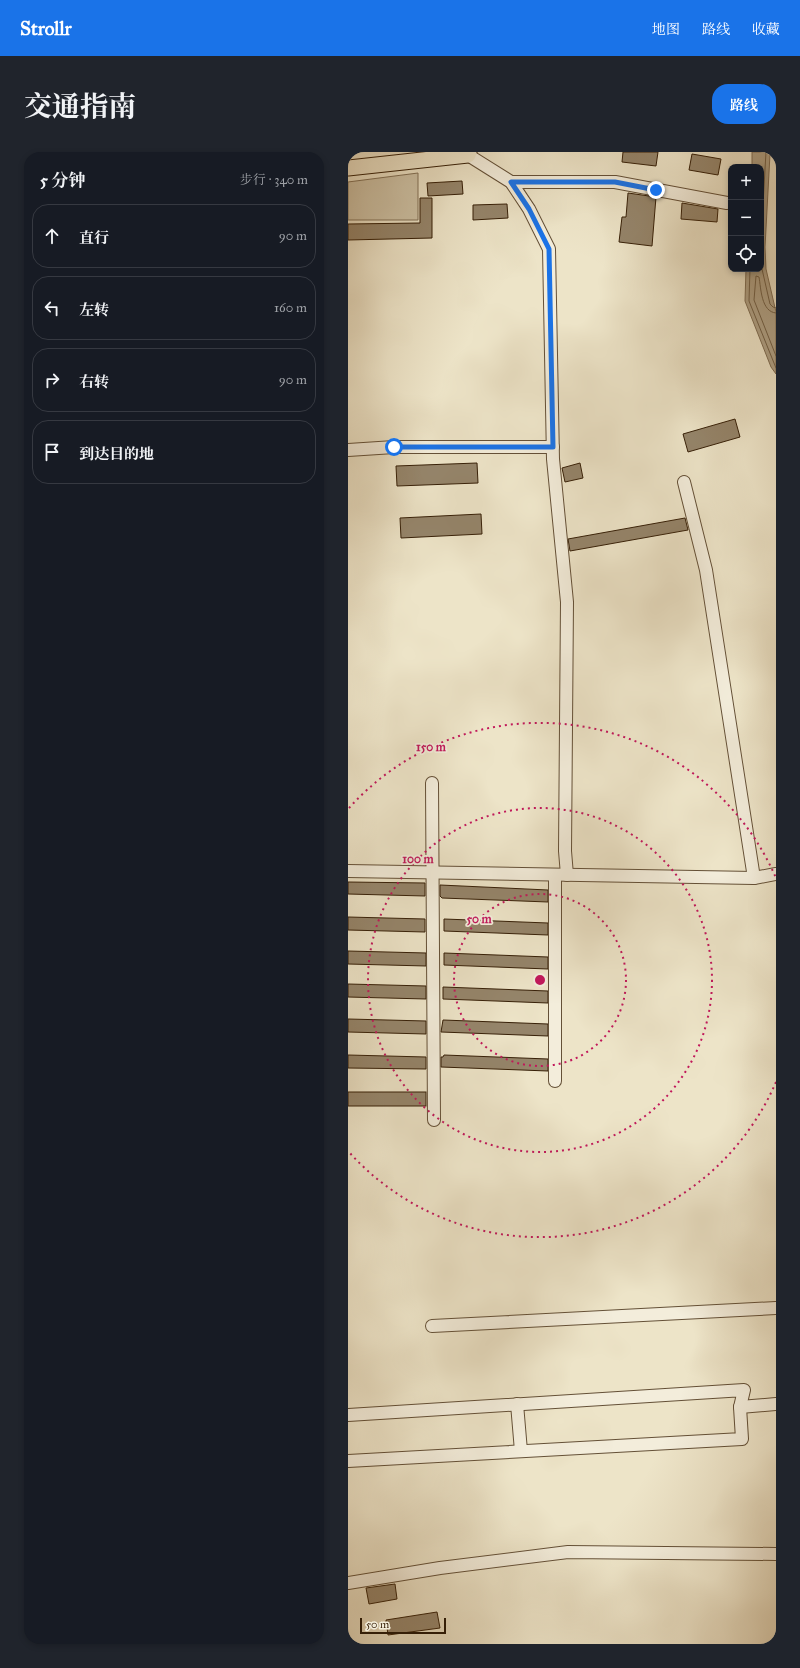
<!DOCTYPE html>
<html lang="zh">
<meta charset="utf-8">
<style>
body{margin:0;font-family:"IM FELL Great Primer","Noto Serif SC",serif;background:#20242c;color:#f1f3f6}
.controls{position:absolute;right:12px;top:12px;display:grid;overflow:hidden;border-radius:8px;box-shadow:0 2px 6px #0003}
.controls button{width:36px;height:36px;display:grid;place-items:center;padding:0;border:0;border-bottom:1px solid #363941;background:#171b24;color:#f1f3f6;font:20px sans-serif}
.scale{position:absolute;left:12px;bottom:10px;width:86px;box-sizing:border-box;padding-left:4px;border:2px solid #361f07;border-top:0;font-size:11px;line-height:14px;white-space:nowrap;color:#361f07;-webkit-text-stroke:3px #f3eddb;paint-order:stroke}
.stop{position:absolute;width:12px;height:12px;margin:-9px;border:3px solid #1a73e8;border-radius:50%;background:#fff}
.stop.end{background:#1a73e8;border-color:#fff;box-shadow:0 1px 4px #0008}
.list{margin:0;padding:0;list-style:none}
h2{display:flex;justify-content:space-between;align-items:center;height:52px;margin:0;padding:0 16px;font-size:17px}
h2 small{font-size:13px;font-weight:400;color:#9ea1a6}
.list li{display:grid;grid-template-columns:26px 1fr auto;gap:12px;align-items:center;box-sizing:border-box;height:64px;margin:0 8px 8px;padding:0 8px;border:1px solid #363941;border-radius:16px}
.list b{display:block;font-size:15px;white-space:nowrap}
.list em{font-size:13px;font-style:normal;color:#9ea1a6}
.icon{flex:none;width:22px;height:22px;fill:none;stroke:currentColor;stroke-width:2;stroke-linecap:round;stroke-linejoin:round}
.map{position:relative;flex:none;width:428px;height:1492px;overflow:hidden;border-radius:16px}
header{display:flex;align-items:center;gap:24px;box-sizing:border-box;height:56px;padding:0 20px;background:#1a73e8;color:#fff}
header strong{font-size:19px}
nav{display:flex;gap:22px;margin-inline-start:auto;font-size:14px}
.intro{display:flex;align-items:center;justify-content:space-between;box-sizing:border-box;height:96px;padding:0 24px}
h1{margin:0;font-size:28px}
.button{padding:10px 18px;border-radius:16px;background:#1a73e8;color:#fff;font-size:14px;font-weight:700}
main{display:flex;gap:24px;padding:0 24px}
aside{flex:1;background:#171b24;border-radius:16px;box-shadow:0 2px 6px #0003}
.map>svg:first-child{display:block}
.green{fill:#cec3a7;stroke:#827157}
.water{fill:#afa186;stroke:#7f6d53}
.lines{fill:none;stroke-linecap:round;stroke-linejoin:round}
.shore{stroke:#726046;stroke-width:1}
.building{fill:#95856b;stroke:#361f07}
.minor-casing{stroke:#645037;stroke-width:14}
.major-casing{stroke:#361f07;stroke-width:17}
.minor{stroke:#f3eddb;stroke-width:12}
.major{stroke:#ede4c8;stroke-width:15}
.route{stroke:#1a73e8;stroke-width:5}
.ring{fill:none;stroke:#c2185b;stroke-width:2;stroke-dasharray:2 4}
.centre{fill:#c2185b;stroke:#f3eddb;stroke-width:2}
.ring-label{font-size:12px;text-anchor:middle;font-weight:bold;fill:#c2185b;stroke:#f3eddb;stroke-width:3.5;stroke-linejoin:round;paint-order:stroke}
</style>
<header>
<strong>Strollr</strong>
<nav><a>地图</a><a>路线</a><a>收藏</a></nav>
</header>
<div class="intro"><h1>交通指南</h1><a class="button">路线</a></div>
<main>
<aside>
<h2>5 分钟<small>步行 · 340 m</small></h2>
<ul class="list">
<li><svg class="icon" aria-label="ahead" viewBox="0 0 24 24"><path d="M12 20V5M6 11l6-6 6 6"/></svg><div><b>直行</b></div><em>90 m</em></li>
<li><svg class="icon" aria-label="left" viewBox="0 0 24 24"><path d="M17 20v-9H6M10 6l-5 5 5 5"/></svg><div><b>左转</b></div><em>160 m</em></li>
<li><svg class="icon" aria-label="right" viewBox="0 0 24 24"><path d="M7 20v-9h11M14 6l5 5-5 5"/></svg><div><b>右转</b></div><em>90 m</em></li>
<li><svg class="icon" aria-label="arrive" viewBox="0 0 24 24"><path d="M6 21V4h12l-3 4 3 4H6"/></svg><div><b>到达目的地</b></div></li>
</ul>
</aside>
<div class="map">
<svg width="428" height="1492" viewBox="0 0 428 1492">
<rect width="100%" height="100%" fill="#ede4c8"/>
<filter id="stains"><feTurbulence type="fractalNoise" baseFrequency=".005" numOctaves="4"/><feColorMatrix values="0 0 0 0 .2 0 0 0 0 .09 0 0 0 0 .02 0 0 0 .5 -.17"/></filter>
<radialGradient id="worn" r=".72"><stop offset=".6" stop-color="#630" stop-opacity="0"/><stop offset="1" stop-color="#630" stop-opacity=".3"/></radialGradient>
<path class="green" d="M70 21V68H0V30Z"/>
<path class="water" d="M404 0H421L422 2 417 95 418 117 428 160V222L423 215 397 149 398 117H413V15H404Z"/>
<g class="lines">
<g class="shore">
<path d="M413 87 418 0"/>
<path d="M413 100 414 117 422 152 425 155 428 156"/>
<path d="M402 117 401 149 428 216"/>
<path d="M428 161C413 160 413 136 411 125L408 124 406 148 428 204"/>
</g>
</g>
<g class="building">
<path d="M275 0H310L308 14 274 10Z"/>
<path d="M344 2 373 7 370 23 341 18Z"/>
<path d="M114 29 115 42 80 44 79 31Z"/>
<path d="M280 41 308 45 304 94 271 90 274 65H278Z"/>
<path d="M72 46H84V86L0 88V72L72 71Z"/>
<path d="M334 51 370 57 369 70 333 67Z"/>
<path d="M159 52 160 66 125 68V53Z"/>
<path d="M387 267 392 285 340 300 335 282Z"/>
<path d="M129 311 130 331 49 334 48 314Z"/>
<path d="M232 311 235 326 217 330 214 316Z"/>
<path d="M133 362 134 382 53 386 52 366Z"/>
<path d="M337 366 340 378 222 399 220 387Z"/>
<path d="M0 730 77 731V744L0 742Z"/>
<path d="M92 733 200 738V750L94 746 92 744Z"/>
<path d="M0 765 77 767V780L0 778Z"/>
<path d="M96 767 200 771V783L96 779Z"/>
<path d="M0 799 78 801V814L0 812Z"/>
<path d="M96 801 200 805V817L96 813Z"/>
<path d="M0 832 78 834V847L0 845Z"/>
<path d="M95 835 200 839V851L95 847Z"/>
<path d="M0 867 78 869V882L0 880Z"/>
<path d="M95 868 200 872V884L93 880Z"/>
<path d="M0 903 78 905V917L0 916Z"/>
<path d="M96 903 200 907V919L93 915V905H95Z"/>
<rect x="0" y="940" width="78" height="14"/>
<path d="M47 1432 49 1447 21 1452 18 1436Z"/>
<path d="M89 1460 92 1476 40 1483 38 1468Z"/>
</g>
<g class="lines">
<defs>
<g id="minor">
<path d="M120 3 163 30 181 57 201 97 205 307 219 450 217 699 219 723"/>
<path d="M163 30H267L379 51"/>
<path d="M0 298 46 295H205"/>
<path d="M336 330 358 418 406 726"/>
<path d="M84 631 86 968"/>
<path d="M0 719 406 726 428 722"/>
<path d="M207 929V723"/>
<path d="M84 1174 428 1156"/>
<path d="M169 1252 173 1299"/>
<path d="M392 1255 428 1252"/>
<path d="M0 1263 396 1238 392 1255 394 1287 0 1309"/>
<path d="M0 1431 92 1416 220 1400 428 1402"/>
</g>
<path id="major" d="M0 16 120 3 121 0"/>
</defs>
<use href="#minor" class="minor-casing"/>
<use href="#major" class="major-casing"/>
<use href="#minor" class="minor"/>
<use href="#major" class="major"/>
</g>
<g class="lines">
<path class="route" d="M46 295H205L201 97 181 57 163 30H267L308 38"/>
</g>
<g class="ring">
<circle cx="192" cy="828" r="86"/>
<circle cx="192" cy="828" r="172"/>
<path d="M428 930A257 257 0 0 1 1 1000M1 656A257 257 0 0 1 428 726"/>
</g>
<circle cx="192" cy="828" r="6" class="centre"/>
<g class="ring-label">
<text x="83" y="599">150 m</text>
<text x="70" y="711">100 m</text>
<text x="131" y="771">50 m</text>
</g>
<rect width="100%" height="100%" filter="url(#stains)"/>
<rect width="100%" height="100%" fill="url(#worn)"/>
</svg>
<div class="controls">
<button>+</button>
<button>−</button>
<button><svg class="icon" aria-label="locate" viewBox="0 0 24 24"><circle cx="12" cy="12" r="6"/><path d="M12 2v4M12 18v4M2 12h4M18 12h4"/></svg></button>
</div>
<div class="scale">50 m</div>
<div class="stop" style="left:46px;top:295px"></div>
<div class="stop end" style="left:308px;top:38px"></div>
</div>
</main>
